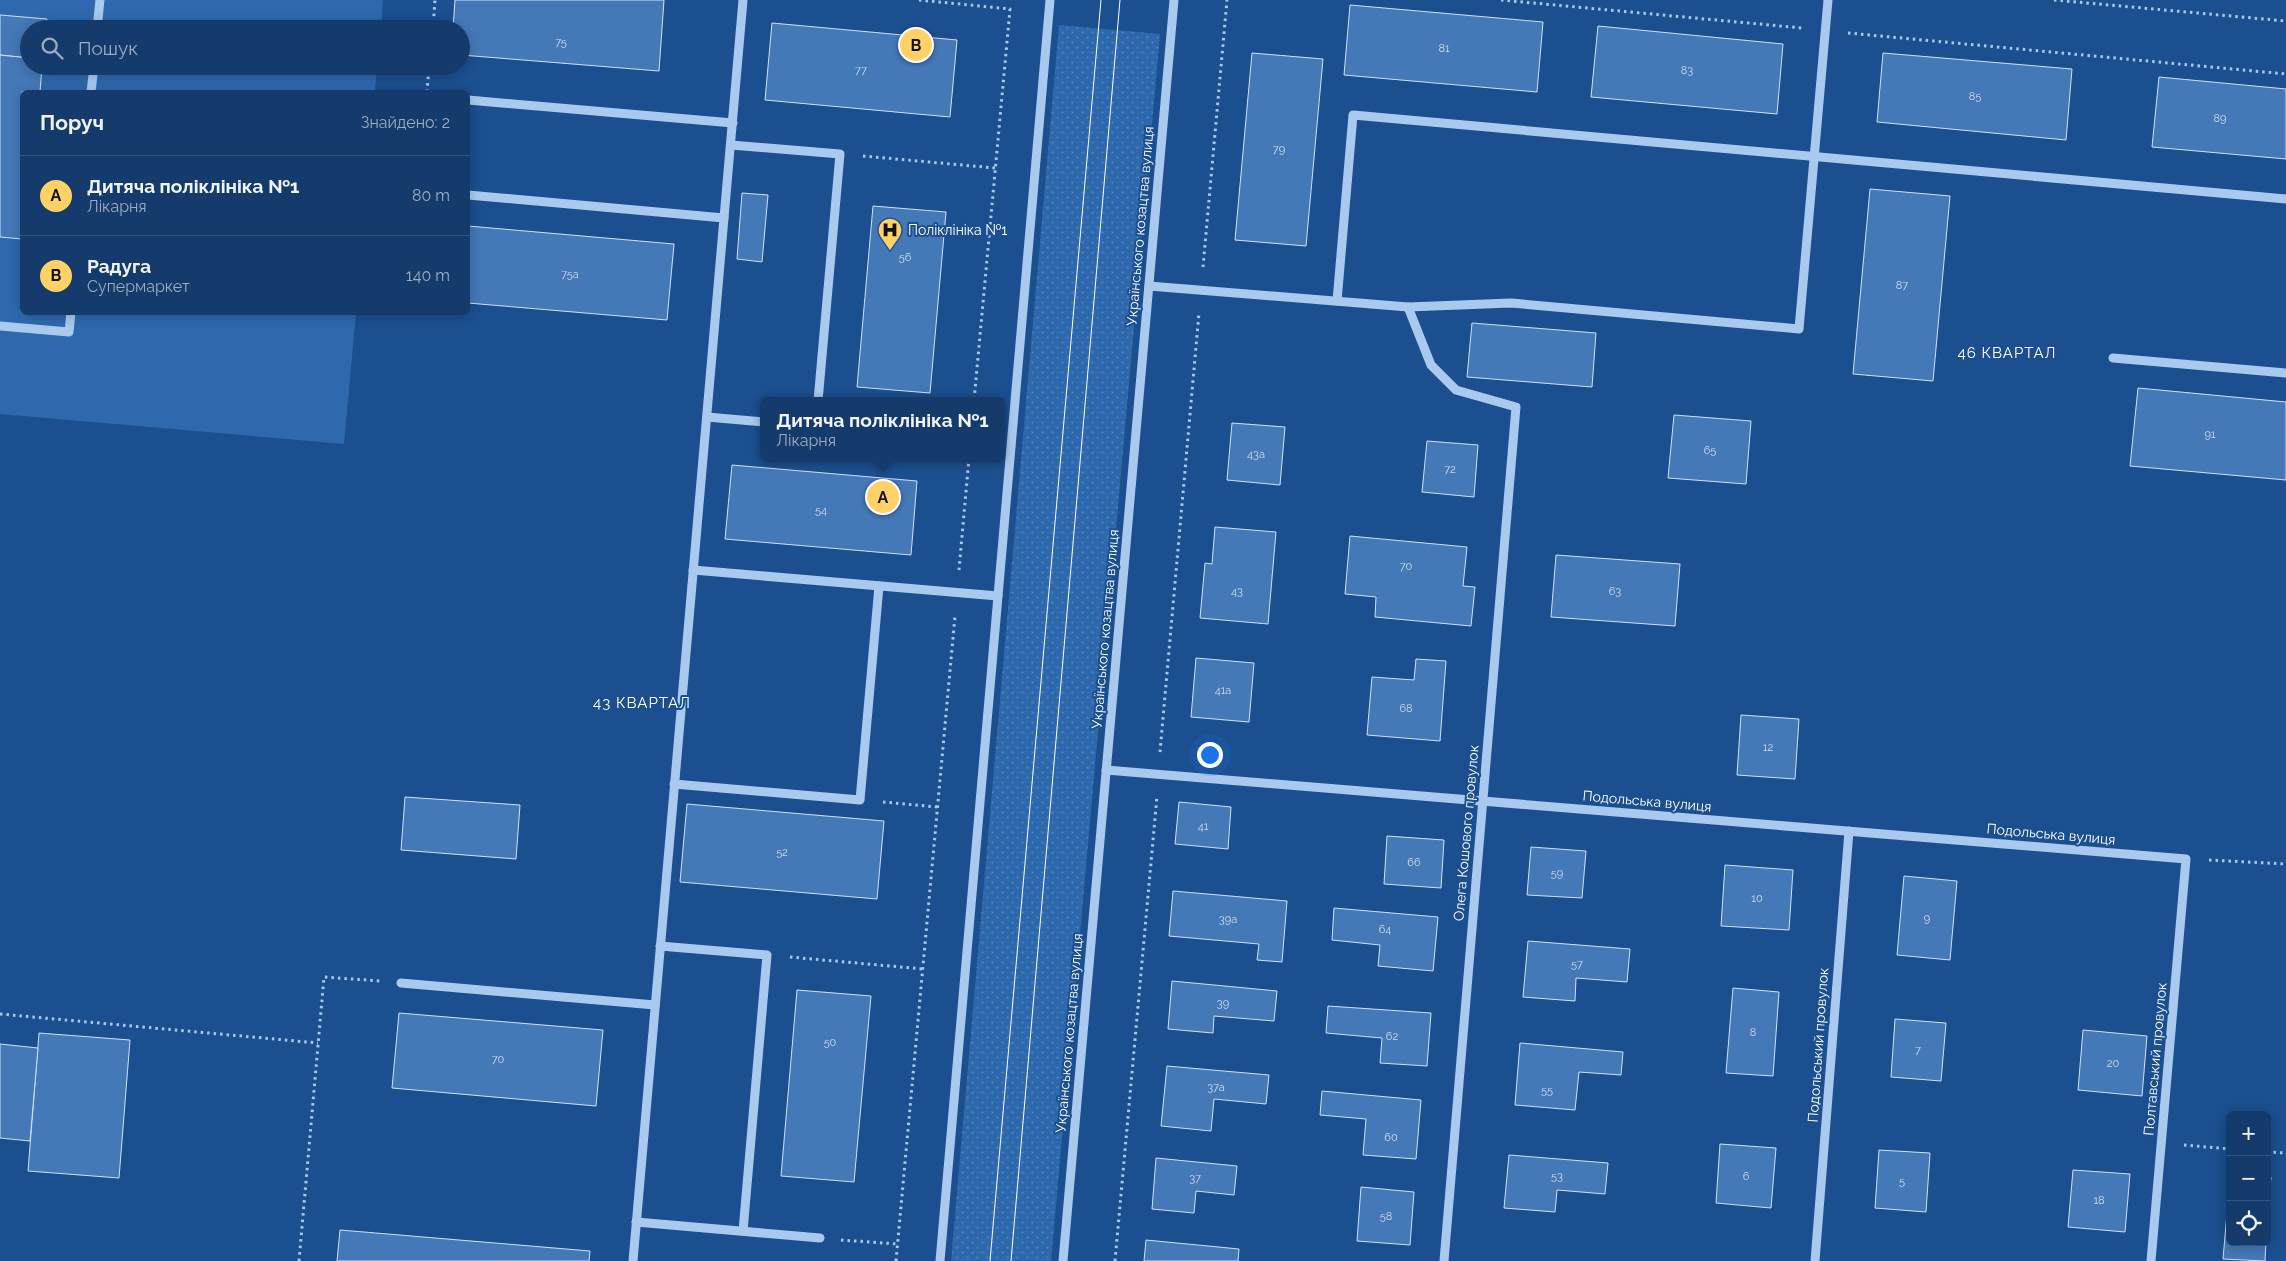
<!DOCTYPE html>
<html lang="uk">
<meta charset="utf-8">
<style>
body{margin:0;font-family:Raleway,sans-serif;background:#214673;color:#f1f3f6}
.controls{position:absolute;right:15px;bottom:15px;display:grid;overflow:hidden;border-radius:8px;box-shadow:0 2px 12px #0003}
.controls button{width:45px;height:45px;display:grid;place-items:center;padding:0;border:0;border-bottom:1px solid #33557e;background:#143b6b;color:#f1f3f6;font:25px sans-serif}
.you{position:absolute;left:1209px;top:754px;width:18px;height:18px;margin:-12px;border:4px solid #fff;border-radius:50%;background:#1a73e8;box-shadow:0 0 0 8px #1a73e833}
.badge{display:grid;place-items:center;width:32px;height:32px;border-radius:50%;background:#ffd166;color:#111;font-size:16px;font-weight:700}
.pin{position:absolute;translate:-50% -50%;border:2px solid #fff;box-shadow:0 1px 5px #0006}
.popup{position:absolute;left:760px;top:397px;width:245px;height:65px;box-sizing:border-box;display:grid;place-content:center;border-radius:8px;background:#143b6b;filter:drop-shadow(0 1px 4px #0005);font-size:16px;white-space:nowrap;color:#9dadc1}
.popup b{font-size:19px;color:#f1f3f6}
.popup::after{content:'';position:absolute;left:50%;top:100%;margin-left:-10px;border:10px solid transparent;border-top-color:#143b6b}
.list{margin:0;padding:0;list-style:none}
h2{display:flex;justify-content:space-between;align-items:center;height:65px;margin:0;padding:0 20px;font-size:21px}
h2 small{font-size:16px;font-weight:400;color:#9dadc1}
.list li{display:grid;grid-template-columns:32px 1fr auto;gap:15px;align-items:center;box-sizing:border-box;height:80px;padding:0 20px;border-top:1px solid #33557e}
.list b{display:block;font-size:19px;white-space:nowrap}
.list p{margin:0;font-size:16px;white-space:nowrap;color:#9dadc1}
.list em{font-size:16px;font-style:normal;color:#9dadc1}
.icon{flex:none;width:28px;height:28px;fill:none;stroke:currentColor;stroke-width:2;stroke-linecap:round;stroke-linejoin:round}
.map{position:relative;flex:none;width:2286px;height:1261px;overflow:hidden}
.search{position:absolute;background:#143b6b;box-shadow:0 2px 12px #0003;left:20px;top:20px;width:450px;height:55px;display:flex;align-items:center;gap:12px;box-sizing:border-box;padding:0 18px;border-radius:28px;color:#9dadc1;font-size:19px}
.panel{position:absolute;background:#143b6b;box-shadow:0 2px 12px #0003;left:20px;top:90px;width:450px;height:225px;border-radius:8px}
.map>svg:first-child{display:block}
.grass{fill:url(#grass-dots)}
.park{fill:#2e69ad}
.building{fill:#4478b7;stroke:#cfe3fa}
.lines{fill:none;stroke-linecap:round;stroke-linejoin:round}
.path{stroke:#a9c9ee;stroke-width:3;stroke-dasharray:2.5 4;stroke-linecap:butt}
.minor{stroke:#a9c9ee;stroke-width:9}
.tram{stroke:#fff;stroke-width:1}
.labels{text-anchor:middle;stroke-width:4;stroke-linejoin:round;paint-order:stroke}
.number-label{font-size:11px;fill:#d0dded}
.street-label{font-size:14px;fill:#fff;stroke:#1b4f8f}
.poi-label{font-size:14px;fill:#fff;stroke:#1b4f8f;text-anchor:start}
.neighbourhood-label{font-size:15px;letter-spacing:1px;fill:#fff;stroke:#1b4f8f}
</style>
<div class="map">
<svg width="2286" height="1261" viewBox="0 0 2286 1261">
<defs>
<pattern id="grass-dots" width="8" height="8" patternUnits="userSpaceOnUse" patternTransform="scale(1.25)"><rect width="8" height="8" fill="#2e69ad"/><path d="M2 2h.1M6 6h.1" fill="none" stroke="#4d80b9" stroke-width="1.8" stroke-linecap="round"/></pattern>
</defs>
<rect width="100%" height="100%" fill="#1b4f8f"/>
<path class="grass" d="M1059 25 1160 34 1051 1261H951Z"/>
<path class="park" d="M0 0H383L381 29H29V66H377L375 92H22V312L356 313 344 444 0 414Z"/>
<g class="building">
<path d="M455 0H664L659 71 461 55V29H453Z"/>
<path d="M1350 5 1543 22 1537 92 1344 75Z"/>
<path d="M0 15 47 19 46 29H29V58L0 55Z"/>
<path d="M772 23 957 40 950 117 765 100Z"/>
<path d="M1598 26 1783 44 1777 114 1591 97Z"/>
<path d="M1252 53 1323 59 1306 246 1235 240Z"/>
<path d="M1883 53 2072 69 2066 140 1877 122Z"/>
<path d="M0 55 29 58V66H42L40 92H22V239L0 237Z"/>
<path d="M2159 77 2286 89V159L2152 147Z"/>
<path d="M1870 189 1950 196 1933 381 1853 374Z"/>
<path d="M742 193 768 195 762 262 737 259Z"/>
<path d="M873 206 946 212 930 393 857 387Z"/>
<path d="M468 226 674 244 667 320 468 303Z"/>
<path d="M1472 323 1596 333 1592 387 1467 377Z"/>
<path d="M2138 388 2286 402V480L2130 466Z"/>
<path d="M1674 415 1751 421 1746 484 1668 478Z"/>
<path d="M1232 423 1285 427 1280 485 1227 480Z"/>
<path d="M1427 441 1478 445 1474 497 1422 492Z"/>
<path d="M732 465 917 481 911 555 725 539Z"/>
<path d="M1215 527 1276 532 1268 624 1200 618 1205 563 1212 564Z"/>
<path d="M1350 536 1467 547 1463 586 1475 587 1471 626 1375 617 1376 597 1345 594Z"/>
<path d="M1556 555 1680 564 1675 626 1551 617Z"/>
<path d="M1196 658 1254 663 1249 722 1191 717Z"/>
<path d="M1416 659 1446 661 1440 741 1367 735 1372 677 1414 680Z"/>
<path d="M1741 715 1799 719 1795 779 1737 775Z"/>
<path d="M405 797 520 805 516 859 401 850Z"/>
<path d="M1179 802 1231 807 1228 849 1175 844Z"/>
<path d="M687 804 884 821 877 899 680 882Z"/>
<path d="M1387 836 1444 840 1441 888 1384 884Z"/>
<path d="M1531 847 1586 851 1582 898 1527 895Z"/>
<path d="M1725 865 1793 870 1789 930 1721 926Z"/>
<path d="M1904 876 1957 881 1950 960 1897 955Z"/>
<path d="M1173 891 1287 901 1282 962 1257 960 1259 944 1169 936Z"/>
<path d="M1334 908 1438 917 1433 971 1378 966 1380 945 1332 940Z"/>
<path d="M1528 941 1630 949 1627 982 1576 978 1575 1001 1523 997Z"/>
<path d="M1172 981 1277 991 1274 1021 1214 1016 1213 1033 1168 1029Z"/>
<path d="M1733 988 1779 992 1773 1076 1726 1073Z"/>
<path d="M797 990 871 996 854 1182 781 1176Z"/>
<path d="M1328 1006 1431 1013 1427 1066 1380 1063 1382 1038 1326 1033Z"/>
<path d="M399 1013 603 1030 596 1106 392 1088Z"/>
<path d="M1895 1019 1946 1023 1941 1081 1891 1077Z"/>
<path d="M2083 1030 2147 1036 2142 1096 2078 1090Z"/>
<path d="M39 1033 130 1040 119 1178 28 1171Z"/>
<path d="M1520 1043 1623 1052 1621 1075 1579 1072 1575 1110 1515 1105Z"/>
<path d="M0 1044 38 1048 30 1141 0 1138Z"/>
<path d="M1167 1066 1269 1075 1266 1104 1214 1099 1211 1131 1161 1126Z"/>
<path d="M1322 1091 1421 1100 1416 1159 1363 1155 1366 1119 1320 1115Z"/>
<path d="M1720 1144 1776 1148 1771 1208 1716 1203Z"/>
<path d="M1879 1150 1930 1153 1926 1212 1875 1208Z"/>
<path d="M1509 1155 1608 1163 1605 1194 1557 1190 1555 1212 1504 1208Z"/>
<path d="M1156 1158 1237 1166 1234 1195 1196 1191 1194 1213 1152 1209Z"/>
<path d="M2073 1170 2130 1174 2125 1232 2068 1227Z"/>
<path d="M2267 1176 2271 1177 2267 1226Z"/>
<path d="M2230 1179V1242H2266L2265 1261 2223 1259Z"/>
<path d="M1361 1187 1414 1192 1410 1245 1357 1241Z"/>
<path d="M340 1230 590 1251 589 1261H337Z"/>
<path d="M1146 1240 1239 1249 1238 1261H1144Z"/>
</g>
<g class="lines">
<g class="path">
<path d="M919 0 1010 9 974 401"/>
<path d="M1501 0 1802 28"/>
<path d="M2054 0 2286 21"/>
<path d="M433 29 435 0"/>
<path d="M1848 33 2286 74"/>
<path d="M427 92 429 66"/>
<path d="M863 156 995 168"/>
<path d="M1203 267 1227 0"/>
<path d="M959 570 969 458"/>
<path d="M1160 752 1199 313"/>
<path d="M883 802 937 807"/>
<path d="M2209 860 2286 864"/>
<path d="M790 957 923 969"/>
<path d="M0 1014 318 1043"/>
<path d="M2184 1145 2230 1149"/>
<path d="M2267 1152 2286 1153"/>
<path d="M841 1240 898 1244"/>
<path d="M299 1261 324 977 380 981"/>
<path d="M896 1261 955 616"/>
<path d="M1115 1261 1157 796"/>
</g>
<g class="minor">
<path d="M97 29 100 0"/>
<path d="M91 92 94 66"/>
<path d="M468 100 733 123"/>
<path d="M731 145 840 154 818 401"/>
<path d="M468 195 724 218"/>
<path d="M1149 286 1408 307 1511 303 1799 329 1828 0"/>
<path d="M1337 301 1353 115 2286 199"/>
<path d="M1408 307 1431 365 1456 390 1516 407 1444 1261"/>
<path d="M0 326 69 332 71 312"/>
<path d="M2113 358 2286 373"/>
<path d="M707 417 764 422"/>
<path d="M693 570 998 596"/>
<path d="M1106 770 2186 859 2151 1261"/>
<path d="M674 784 860 800 879 586"/>
<path d="M660 946 767 955 743 1231"/>
<path d="M401 983 655 1005"/>
<path d="M636 1222 820 1238"/>
<path d="M633 1261 743 0"/>
<path d="M940 1261 1050 0"/>
<path d="M1063 1261 1174 0"/>
<path d="M1815 1261 1849 831"/>
</g>
<g class="tram">
<path d="M990 1261 1101 0"/>
<path d="M1011 1261 1120 0"/>
</g>
</g>
<defs>
<symbol id="hospital-pin" viewBox="-11 -11 22 30"><path d="M0 17L-7.5 6A9.5 9.5 0 1 1 7.5 6Z" fill="#ffd166" stroke="#1b4f8f"/><path d="M-5-5h3v3.5h4V-5h3V5h-3V1.5h-4V5h-3Z" fill="#111"/></symbol>
</defs>
<g fill-rule="evenodd">
<use href="#hospital-pin" x="876" y="216" width="28" height="38"/>
</g>
<g class="labels">
<g class="number-label">
<text x="561" y="46">75</text>
<text x="1444" y="52">81</text>
<text x="861" y="74">77</text>
<text x="1687" y="74">83</text>
<text x="1975" y="100">85</text>
<text x="2220" y="122">89</text>
<text x="1279" y="153">79</text>
<text x="905" y="261">56</text>
<text x="570" y="278">75а</text>
<text x="1902" y="289">87</text>
<text x="2210" y="438">91</text>
<text x="1710" y="454">65</text>
<text x="1256" y="458">43а</text>
<text x="1450" y="473">72</text>
<text x="821" y="514">54</text>
<text x="1406" y="570">70</text>
<text x="1237" y="595">43</text>
<text x="1615" y="595">63</text>
<text x="1223" y="694">41а</text>
<text x="1406" y="712">68</text>
<text x="1768" y="751">12</text>
<text x="1203" y="830">41</text>
<text x="782" y="856">52</text>
<text x="1414" y="866">66</text>
<text x="1557" y="877">59</text>
<text x="1757" y="902">10</text>
<text x="1927" y="922">9</text>
<text x="1228" y="923">39а</text>
<text x="1385" y="933">64</text>
<text x="1577" y="968">57</text>
<text x="1223" y="1007">39</text>
<text x="1753" y="1036">8</text>
<text x="1392" y="1040">62</text>
<text x="830" y="1046">50</text>
<text x="1918" y="1054">7</text>
<text x="498" y="1063">70</text>
<text x="2113" y="1067">20</text>
<text x="1216" y="1091">37а</text>
<text x="1547" y="1094">55</text>
<text x="1391" y="1141">60</text>
<text x="1557" y="1180">53</text>
<text x="1746" y="1180">6</text>
<text x="1195" y="1182">37</text>
<text x="1902" y="1185">5</text>
<text x="2099" y="1204">18</text>
<text x="1386" y="1220">58</text>
</g>
<g class="street-label">
<text transform="translate(1140 226) rotate(-85)" y="5">Українського козацтва вулиця</text>
<text transform="translate(1105 629) rotate(-85)" y="5">Українського козацтва вулиця</text>
<text transform="translate(1647 801) rotate(5)" y="5">Подольська вулиця</text>
<text transform="translate(1466 833) rotate(-85)" y="5">Олега Кошового провулок</text>
<text transform="translate(2051 834) rotate(5)" y="5">Подольська вулиця</text>
<text transform="translate(1069 1033) rotate(-85)" y="5">Українського козацтва вулиця</text>
<text transform="translate(1818 1045) rotate(-86)" y="5">Подольський провулок</text>
<text transform="translate(2155 1059) rotate(-85)" y="5">Полтавський провулок</text>
</g>
<g class="poi-label">
<text x="908" y="235">Поліклініка №1</text>
</g>
<g class="neighbourhood-label">
<text x="2007" y="358">46 КВАРТАЛ</text>
<text x="642" y="708">43 КВАРТАЛ</text>
</g>
</g>
</svg>
<div class="controls">
<button>+</button>
<button>−</button>
<button><svg class="icon" aria-label="locate" viewBox="0 0 24 24"><circle cx="12" cy="12" r="6"/><path d="M12 2v4M12 18v4M2 12h4M18 12h4"/></svg></button>
</div>
<div class="you"></div>
<div class="pin badge" style="left:883px;top:497px">A</div>
<div class="popup"><b>Дитяча поліклініка №1</b>Лікарня</div>
<div class="pin badge" style="left:916px;top:45px">B</div>
<div class="search"><svg class="icon" aria-label="search" viewBox="0 0 24 24"><circle cx="10" cy="10" r="6"/><path d="M15 15l6 6"/></svg>Пошук</div>
<section class="panel">
<h2>Поруч<small>Знайдено: 2</small></h2>
<ul class="list">
<li><span class="badge">A</span><div><b>Дитяча поліклініка №1</b><p>Лікарня</p></div><em>80 m</em></li>
<li><span class="badge">B</span><div><b>Радуга</b><p>Супермаркет</p></div><em>140 m</em></li>
</ul>
</section>
</div>
